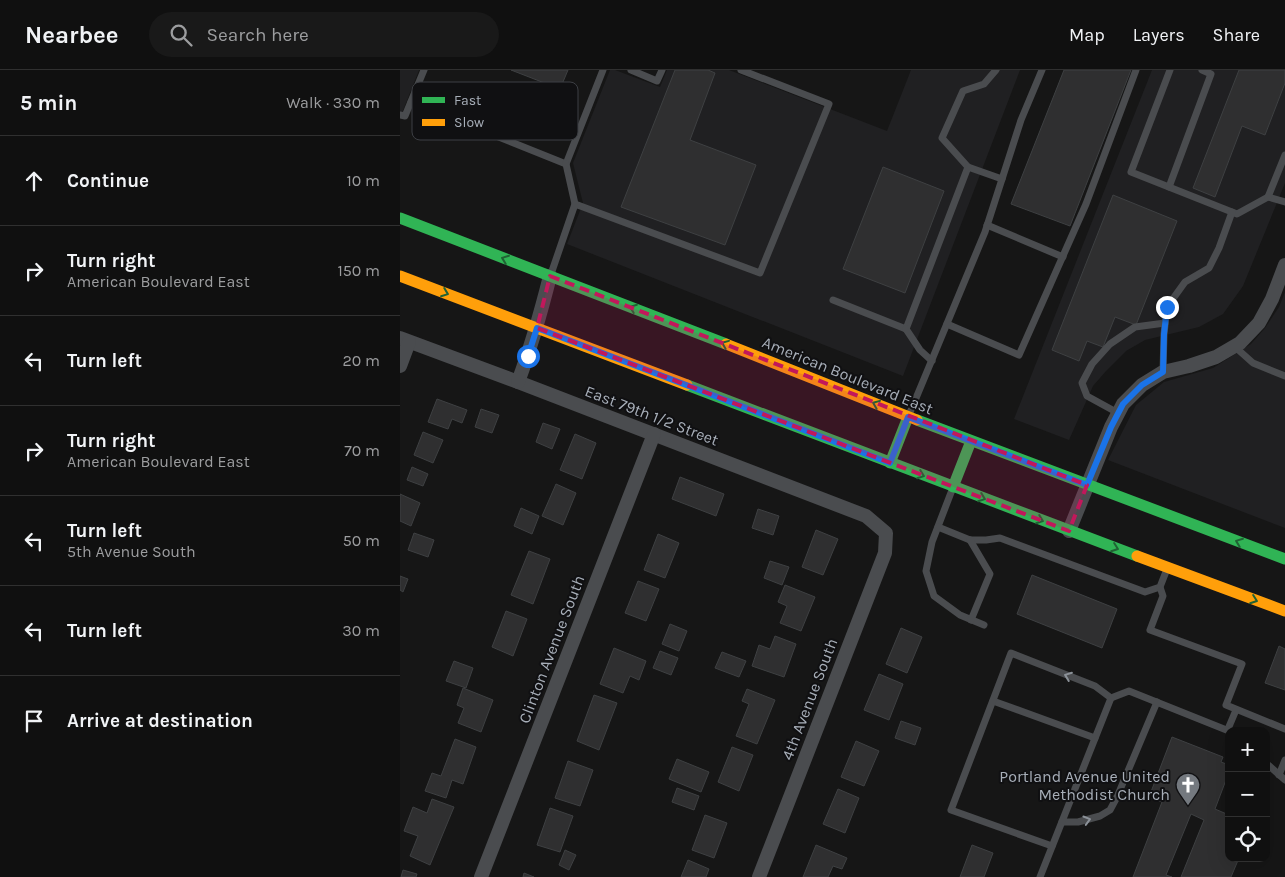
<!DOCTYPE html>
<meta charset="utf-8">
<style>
body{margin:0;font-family:Karla,sans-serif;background:#191919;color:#f1f3f6}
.controls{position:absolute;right:15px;bottom:15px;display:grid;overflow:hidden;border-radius:10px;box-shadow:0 5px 20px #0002}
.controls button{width:45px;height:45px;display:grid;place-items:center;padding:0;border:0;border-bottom:1px solid #303030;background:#101010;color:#f1f3f6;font:25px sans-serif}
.stop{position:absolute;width:15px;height:15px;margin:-11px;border:4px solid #1a73e8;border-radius:50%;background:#fff}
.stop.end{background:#1a73e8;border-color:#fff;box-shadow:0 1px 5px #0008}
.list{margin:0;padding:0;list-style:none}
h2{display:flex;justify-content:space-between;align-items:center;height:65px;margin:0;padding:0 20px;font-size:21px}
h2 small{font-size:16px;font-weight:400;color:#9c9d9f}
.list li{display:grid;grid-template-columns:32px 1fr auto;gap:15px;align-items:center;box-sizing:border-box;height:90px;padding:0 20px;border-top:1px solid #303030}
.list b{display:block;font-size:19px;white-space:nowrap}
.list p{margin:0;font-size:16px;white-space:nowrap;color:#9c9d9f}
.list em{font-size:16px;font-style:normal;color:#9c9d9f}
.icon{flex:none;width:28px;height:28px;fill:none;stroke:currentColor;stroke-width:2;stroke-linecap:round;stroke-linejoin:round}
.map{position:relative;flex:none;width:885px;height:807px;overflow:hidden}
header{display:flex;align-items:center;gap:30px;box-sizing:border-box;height:70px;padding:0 25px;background:#101010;border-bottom:1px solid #303030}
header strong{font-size:24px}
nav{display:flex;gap:28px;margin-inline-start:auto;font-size:18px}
.search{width:350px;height:45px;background:#191919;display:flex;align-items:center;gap:12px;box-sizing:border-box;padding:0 18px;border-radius:28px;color:#9c9d9f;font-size:19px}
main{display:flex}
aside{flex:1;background:#101010}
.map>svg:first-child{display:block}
.built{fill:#202022}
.building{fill:#2f2f30;stroke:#3e4042}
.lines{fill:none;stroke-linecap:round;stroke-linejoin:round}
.lane{stroke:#4a4c4f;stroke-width:7}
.street{stroke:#4a4c4f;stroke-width:14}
.fast{stroke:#30b455;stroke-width:11}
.slow{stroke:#ff9f0a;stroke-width:11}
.oneway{stroke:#206234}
.oneway2{stroke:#8b9198}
.route{stroke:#1a73e8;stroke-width:6}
.marked{fill:#c2185b;fill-opacity:0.2;stroke:#c2185b;stroke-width:4;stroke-dasharray:10 6;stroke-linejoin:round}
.labels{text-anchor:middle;stroke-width:4;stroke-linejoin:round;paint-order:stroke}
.street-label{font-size:16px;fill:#a7aeb8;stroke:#101012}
.poi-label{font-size:16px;fill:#a7aeb8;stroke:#101012;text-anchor:end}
.key{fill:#101012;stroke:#3d3f44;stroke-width:1}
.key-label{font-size:14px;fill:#a7aeb8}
</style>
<header>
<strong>Nearbee</strong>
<div class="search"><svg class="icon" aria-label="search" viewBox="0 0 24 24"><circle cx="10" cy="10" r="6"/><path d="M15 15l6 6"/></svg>Search here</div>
<nav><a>Map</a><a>Layers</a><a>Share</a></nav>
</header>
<main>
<aside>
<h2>5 min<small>Walk · 330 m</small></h2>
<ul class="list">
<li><svg class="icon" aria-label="ahead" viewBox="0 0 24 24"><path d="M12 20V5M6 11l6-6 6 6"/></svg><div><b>Continue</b></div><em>10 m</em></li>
<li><svg class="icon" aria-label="right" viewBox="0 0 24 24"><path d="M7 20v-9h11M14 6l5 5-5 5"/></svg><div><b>Turn right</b><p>American Boulevard East</p></div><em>150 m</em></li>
<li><svg class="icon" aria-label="left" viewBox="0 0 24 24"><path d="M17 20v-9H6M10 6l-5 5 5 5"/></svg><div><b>Turn left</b></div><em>20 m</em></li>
<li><svg class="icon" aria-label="right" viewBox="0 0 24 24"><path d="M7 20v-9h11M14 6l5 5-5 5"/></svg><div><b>Turn right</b><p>American Boulevard East</p></div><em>70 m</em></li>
<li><svg class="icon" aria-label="left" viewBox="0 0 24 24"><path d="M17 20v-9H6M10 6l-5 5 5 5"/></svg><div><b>Turn left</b><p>5th Avenue South</p></div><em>50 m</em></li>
<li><svg class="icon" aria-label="left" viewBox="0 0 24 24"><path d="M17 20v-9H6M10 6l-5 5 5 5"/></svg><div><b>Turn left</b></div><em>30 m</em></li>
<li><svg class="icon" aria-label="arrive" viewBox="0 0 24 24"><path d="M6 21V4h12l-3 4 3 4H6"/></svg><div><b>Arrive at destination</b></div></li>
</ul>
</aside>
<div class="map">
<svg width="885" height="807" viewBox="0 0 885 807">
<rect width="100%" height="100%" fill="#161616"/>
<g class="built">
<path d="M0 0H19L0 48Z"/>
<path d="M210 0H215L260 17 267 0H329L487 61 511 0H620L503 306 167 174 183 133 173 93Z"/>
<path d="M752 0H885V113L843 216 823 244 799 257 745 270 726 281 706 301 693 316 669 370 614 349Z"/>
<path d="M885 222V458L708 390 736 335 764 312 813 298 851 274 865 258 879 237Z"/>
</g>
<g class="building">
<path d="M111 0H168L160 19Z"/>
<path d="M275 0H308L315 3 290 70 356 95 325 175 221 137Z"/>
<path d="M664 0H731L670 156 611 134Z"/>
<path d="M839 0H885V13L865 65 842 56 815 127 793 118Z"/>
<path d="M483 97 544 121 505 223 443 199Z"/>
<path d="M713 125 777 151 736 255 715 247 703 277 687 271 679 291 652 280Z"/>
<path d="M37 329 67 340 62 353 52 349 48 359 28 352Z"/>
<path d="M81 339 99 345 92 363 75 357Z"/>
<path d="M143 353 160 359 152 379 136 372Z"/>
<path d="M23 362 43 370 33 393 14 385Z"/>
<path d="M175 364 196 373 182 409 160 400Z"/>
<path d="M12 397 28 404 23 416 7 410Z"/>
<path d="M280 407 324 424 316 446 272 429Z"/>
<path d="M156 414 176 423 163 455 142 446Z"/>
<path d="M0 424 20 433 11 456 0 451Z"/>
<path d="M121 438 139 446 132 464 114 456Z"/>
<path d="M358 439 379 446 373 465 352 458Z"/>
<path d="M416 460 438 469 423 505 402 497Z"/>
<path d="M14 463 34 470 28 487 8 480Z"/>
<path d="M258 464 279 473 265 508 244 500Z"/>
<path d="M129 481 150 489 133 534 111 525Z"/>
<path d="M370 491 389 497 382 515 364 508Z"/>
<path d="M632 505 717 539 702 578 617 544Z"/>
<path d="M0 506 8 509 3 522 0 520Z"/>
<path d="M238 511 259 519 246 551 225 543Z"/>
<path d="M385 515 415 527 401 561 380 553 387 536 378 532Z"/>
<path d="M106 541 127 549 113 586 92 577Z"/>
<path d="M270 554 287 561 279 581 262 574Z"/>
<path d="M501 558 522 567 507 603 486 594Z"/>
<path d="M375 566 396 574 384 607 352 596 359 575 370 579Z"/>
<path d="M879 576 885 579V620L865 613Z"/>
<path d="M214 578 246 591 239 610 230 606 223 623 200 614Z"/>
<path d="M260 581 278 588 271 605 253 598Z"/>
<path d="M322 582 346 591 339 607 315 598Z"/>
<path d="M54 591 73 598 66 618 46 611Z"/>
<path d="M479 604 503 614 489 650 464 640Z"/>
<path d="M63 618 93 630 81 662 58 653 64 638 57 635Z"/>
<path d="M347 619 375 630 357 674 336 666 349 634 342 631Z"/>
<path d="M194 625 217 633 199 680 177 671Z"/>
<path d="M501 651 521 658 515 675 495 668Z"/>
<path d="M772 667 823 687 821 692 829 695V702L815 739 829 745V788H839L831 807H781L804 750 791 744 766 805 772 807H733L762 732 749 727Z"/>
<path d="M55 669 76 677 63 714 52 710 46 728 25 721 32 703 41 706Z"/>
<path d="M456 671 479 681 464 716 441 707Z"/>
<path d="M332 677 353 685 339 721 318 712Z"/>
<path d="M277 689 309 702 301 722 269 709Z"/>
<path d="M168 691 193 700 180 736 155 728Z"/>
<path d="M277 718 299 726 294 740 272 732Z"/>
<path d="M438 719 459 728 445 763 423 754Z"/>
<path d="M32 729 54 737 30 795 10 786 18 766 4 761 13 737 27 743Z"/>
<path d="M150 738 173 746 160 782 137 775Z"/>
<path d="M305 745 327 753 314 788 292 780Z"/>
<path d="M416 775 447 788 442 799 433 796 428 807H403Z"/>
<path d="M572 775 593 783 584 807H560Z"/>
<path d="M165 780 176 785 169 800 159 795Z"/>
<path d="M288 790 309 799 306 807H281Z"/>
<path d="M3 800 17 804 16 807H1Z"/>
<path d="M124 803 134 807H123Z"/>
</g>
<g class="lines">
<g class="lane">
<path d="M231 0 257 11 262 0"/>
<path d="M770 0 731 102 837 144 868 127 885 132"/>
<path d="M11 32 166 94 203 0"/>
<path d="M0 45 5 46 24 0"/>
<path d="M166 94 175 134"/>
<path d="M568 97 542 68 563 21 584 14 596 0"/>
<path d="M769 117 811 4 802 0"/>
<path d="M868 127 885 85"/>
<path d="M587 155 663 187"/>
<path d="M151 204 175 134 360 203 429 34 341 0"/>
<path d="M433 230 506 259 568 97 602 109"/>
<path d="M547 254 619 285 686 134 736 0"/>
<path d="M506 259 520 280 532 291"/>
<path d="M834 276 853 293 885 306"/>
<path d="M763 302 764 264 767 237 785 212 809 198 819 178 832 142"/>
<path d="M718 343 687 326 682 313 692 294 710 274 735 257 765 253"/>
<path d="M509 345 585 162 621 50 642 0"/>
<path d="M552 420 532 472 526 501 534 526 560 545 584 555"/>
<path d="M538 457 570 470H586L600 468 745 522 760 517 767 499"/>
<path d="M570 470 590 504 571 550"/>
<path d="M760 517 763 526 750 560 842 594 826 635 885 659"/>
<path d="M593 631 695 668"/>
<path d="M828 659 836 640"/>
<path d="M866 693 885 710"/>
<path d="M879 705 885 690"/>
<path d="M662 752H678L700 746 710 740 717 727 757 632"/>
<path d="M652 776 551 740 611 583 695 616 711 628"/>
<path d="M640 807 711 628 729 621 829 661"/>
</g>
<g class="street">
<path d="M0 268 118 312 466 446 486 463 485 483 359 807"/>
<path d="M0 296 9 272"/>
<path d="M118 312C131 277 141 242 150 206"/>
<path d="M669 461 711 357 723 334 742 315 763 302 789 296 816 287 840 273 859 253 872 229 885 195"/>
<path d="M81 807 254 364"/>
</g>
<g class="fast">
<path d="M0 148 326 274"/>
<path d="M287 315 737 486"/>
<path d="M517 350 885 489"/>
<path d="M490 393 508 347"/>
<path d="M553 417 571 371"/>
</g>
<g class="slow">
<path d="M0 206 287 315"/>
<path d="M326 274 517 350"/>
<path d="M737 486 885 541"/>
</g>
</g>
<defs><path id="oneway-chevron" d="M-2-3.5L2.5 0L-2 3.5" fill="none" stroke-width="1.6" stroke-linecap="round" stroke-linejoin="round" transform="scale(1.25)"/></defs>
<g class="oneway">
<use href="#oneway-chevron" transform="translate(105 189) rotate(-159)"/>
<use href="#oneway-chevron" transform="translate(45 223) rotate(21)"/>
<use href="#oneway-chevron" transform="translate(233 238) rotate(-159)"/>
<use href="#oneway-chevron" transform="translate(325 274) rotate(-158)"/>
<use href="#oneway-chevron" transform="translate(476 334) rotate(-158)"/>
<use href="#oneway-chevron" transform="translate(521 405) rotate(21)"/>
<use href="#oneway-chevron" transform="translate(582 428) rotate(21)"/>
<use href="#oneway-chevron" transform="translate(640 450) rotate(21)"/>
<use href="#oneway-chevron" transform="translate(839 472) rotate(-159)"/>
<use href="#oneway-chevron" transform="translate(715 478) rotate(20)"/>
<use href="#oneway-chevron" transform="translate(854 530) rotate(20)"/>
</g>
<g class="oneway2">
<use href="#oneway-chevron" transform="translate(668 606) rotate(-159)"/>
<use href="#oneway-chevron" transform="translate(687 750) rotate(-16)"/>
</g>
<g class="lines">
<path class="route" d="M128 286 137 258 490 393 508 347 687 415 711 357 723 334 742 315 763 302 764 264 767 237"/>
</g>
<path class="marked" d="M150 206 687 415 669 461 137 258Z"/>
<defs>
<symbol id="church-pin" viewBox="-11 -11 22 30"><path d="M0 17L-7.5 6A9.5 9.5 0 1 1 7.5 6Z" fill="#74797f" stroke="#101012"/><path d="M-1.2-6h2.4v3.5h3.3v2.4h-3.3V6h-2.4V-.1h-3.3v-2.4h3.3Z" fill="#fff"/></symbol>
</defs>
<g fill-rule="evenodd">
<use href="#church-pin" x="774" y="701" width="28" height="38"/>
</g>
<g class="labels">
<g class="street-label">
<text transform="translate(448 305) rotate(22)" y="6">American Boulevard East</text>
<text transform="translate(252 345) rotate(21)" y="6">East 79th 1/2 Street</text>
<text transform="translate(151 579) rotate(-69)" y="6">Clinton Avenue South</text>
<text transform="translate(409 629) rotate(-69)" y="6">4th Avenue South</text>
</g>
<g class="poi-label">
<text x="770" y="712">Portland Avenue United<tspan x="770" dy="18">Methodist Church</tspan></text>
</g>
</g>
<rect x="12" y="12" width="166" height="58" rx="8" class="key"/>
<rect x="22" y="27" width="23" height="6" fill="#30b455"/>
<rect x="22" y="49" width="23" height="7" fill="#ff9f0a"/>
<g class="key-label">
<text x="54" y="35">Fast</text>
<text x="54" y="57">Slow</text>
</g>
</svg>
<div class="controls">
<button>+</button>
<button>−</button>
<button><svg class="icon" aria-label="locate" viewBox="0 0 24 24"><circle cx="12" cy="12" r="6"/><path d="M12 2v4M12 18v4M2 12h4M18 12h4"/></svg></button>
</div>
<div class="stop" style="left:128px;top:286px"></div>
<div class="stop end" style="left:767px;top:237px"></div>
</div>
</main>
